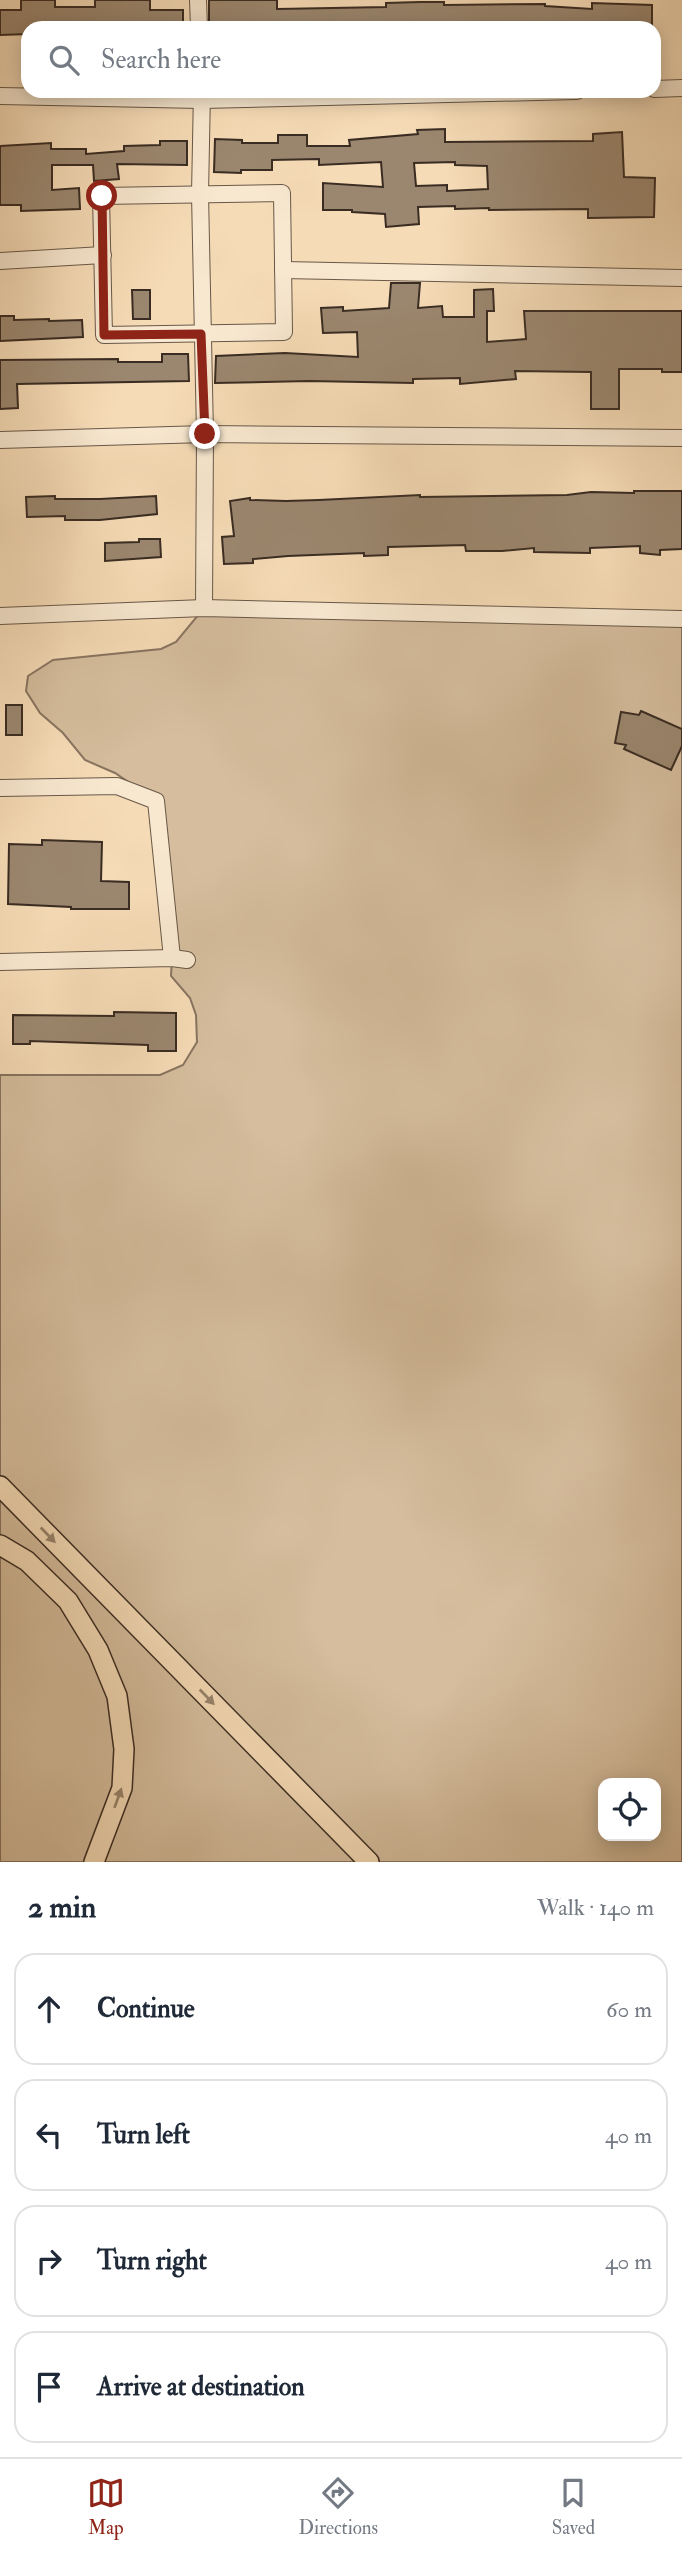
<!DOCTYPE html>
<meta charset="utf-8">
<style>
body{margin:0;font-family:"IM FELL Double Pica",serif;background:#f6f6f7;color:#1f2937}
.controls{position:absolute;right:21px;bottom:21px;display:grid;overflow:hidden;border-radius:14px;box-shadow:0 4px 18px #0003}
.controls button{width:63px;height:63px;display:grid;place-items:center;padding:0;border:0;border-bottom:2px solid #e0e1e3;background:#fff;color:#1f2937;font:35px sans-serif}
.stop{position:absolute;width:21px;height:21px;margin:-16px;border:5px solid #8f2418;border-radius:50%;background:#fff}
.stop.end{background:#8f2418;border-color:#fff;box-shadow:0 2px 7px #0008}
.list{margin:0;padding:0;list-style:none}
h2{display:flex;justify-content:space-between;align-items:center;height:91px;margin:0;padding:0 28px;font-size:30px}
h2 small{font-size:23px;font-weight:400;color:#747a83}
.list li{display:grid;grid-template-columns:46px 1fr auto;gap:21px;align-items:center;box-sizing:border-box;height:112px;margin:0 14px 14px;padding:0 14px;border:2px solid #e0e1e3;border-radius:21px}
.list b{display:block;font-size:26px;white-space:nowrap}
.list em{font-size:23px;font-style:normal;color:#747a83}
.icon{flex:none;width:38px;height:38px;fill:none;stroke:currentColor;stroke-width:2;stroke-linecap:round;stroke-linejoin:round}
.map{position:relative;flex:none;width:682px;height:1862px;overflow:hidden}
.search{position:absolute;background:#fff;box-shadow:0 4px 18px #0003;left:21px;right:21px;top:21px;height:77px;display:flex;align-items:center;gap:18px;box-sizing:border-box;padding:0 24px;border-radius:21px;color:#747a83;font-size:26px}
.sheet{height:595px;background:#fff}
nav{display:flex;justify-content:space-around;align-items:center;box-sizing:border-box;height:98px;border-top:2px solid #e0e1e3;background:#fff;font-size:19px;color:#747a83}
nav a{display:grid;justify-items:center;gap:4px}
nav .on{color:#8f2418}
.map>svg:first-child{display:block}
.green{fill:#d5bd9d;stroke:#887460;stroke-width:2;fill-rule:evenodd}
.building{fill:#9b876f;stroke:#3a2c23;stroke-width:2;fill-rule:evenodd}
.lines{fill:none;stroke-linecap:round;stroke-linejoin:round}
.minor-casing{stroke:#695848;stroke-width:18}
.major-casing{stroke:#3a2c23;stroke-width:22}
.minor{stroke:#f8e8d0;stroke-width:16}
.major{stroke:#f5dbb6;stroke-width:19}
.oneway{fill:#98846c}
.route{stroke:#8f2418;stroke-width:9}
</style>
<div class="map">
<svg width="682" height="1862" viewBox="0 0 682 1862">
<rect width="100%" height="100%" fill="#f5dbb6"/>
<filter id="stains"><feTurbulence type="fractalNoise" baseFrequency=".00286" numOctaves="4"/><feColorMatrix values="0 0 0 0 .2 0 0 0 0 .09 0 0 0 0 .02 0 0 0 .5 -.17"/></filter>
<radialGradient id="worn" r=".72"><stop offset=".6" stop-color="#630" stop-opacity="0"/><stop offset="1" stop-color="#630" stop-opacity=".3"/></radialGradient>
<path class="green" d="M204 608 682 619V1862H0V1075H160L183 1065 197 1042 196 1015 190 998 171 976 172 958 156 801 115 773 85 760 63 733 40 713 26 691 28 676 53 660 161 649 176 642ZM603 1783H656V1836H603Z"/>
<g class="building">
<path d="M21 0H55V7H95V0H150V10H183V28H28V34L0 35V10H21Z"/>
<path d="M209 0H277V9L386 7V3L420 2H444V5L545 4V6L592 9V3L652 5V28H209Z"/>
<path d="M445 129V142L593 141V134L622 132 624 177 655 178 654 217 588 218V209L489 210V208L455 209V206L418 207 419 224 386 227 385 214 352 212V210H323V183L383 187 381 162 319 165V159L272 160V170H241V173L214 172 215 139 242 140V143H278V135H307V146H350L349 140 418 134 417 130ZM455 162V165L487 166 488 189 447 191V185L416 186 414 163Z"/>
<path d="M160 141H187V165L117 164 119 179 94 181 93 165H52V190L79 188 80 209 21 211V205H0V146L51 143V149H86V154L124 151V146L160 145Z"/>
<path d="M391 283H420L418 308 442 306 443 317H474V290L493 289 494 311H487V342L526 339 524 311H682V372H662V369H619V409H591V372L515 371 516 379 460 384V378L413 379V383L309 381 215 383 216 356 285 353 358 357 357 332 323 333 321 308 343 307V311L389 308Z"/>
<path d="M132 290H150V319H133Z"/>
<path d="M0 316H14V320L49 319V321L82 320 83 337 0 341Z"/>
<path d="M162 354H188L189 381 17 384 18 408 0 409V360L118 359V362H162Z"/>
<path d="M634 491H682V549L660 550V555L640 553V546L590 548V553L534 552V548L502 551H466L465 545 388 547V555L364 556V553L288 556 253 559V563L224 564 222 537 234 536 230 501 250 498V500L286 501 319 500 420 495V497L567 495 591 492 634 493Z"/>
<path d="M55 496V499H100L156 496 157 514 100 520H65V516L27 517 26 497Z"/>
<path d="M139 539H160L161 557 105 561V543L139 542Z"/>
<rect x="6" y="705" width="16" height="30"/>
<path d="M641 711 682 729V746L671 770 624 749 626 745 615 743 621 712 639 715Z"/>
<path d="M42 840 102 842 101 881 129 882V909H71V907L8 904 9 844 42 845Z"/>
<path d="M114 1012 176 1013V1051H148V1045L30 1041V1044H13V1015L114 1016Z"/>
</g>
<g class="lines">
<defs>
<g id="minor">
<path d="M198 0 199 28"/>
<path d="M654 89 682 88"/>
<path d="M202 91 200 194 205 434 204 608"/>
<path d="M0 96 202 100 577 91"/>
<path d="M282 193 284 332 104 335 101 196Z"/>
<path d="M0 261 103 255"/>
<path d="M283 270 682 278"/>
<path d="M0 440 205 434 682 438"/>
<path d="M0 616 204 608 682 619"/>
<path d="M0 788 117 786 156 801 172 958"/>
<path d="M0 962 172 958 187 960"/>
</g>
<g id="major">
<path d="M0 1486 369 1862"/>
<path d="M0 1545 27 1561 68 1601 98 1650 117 1696 124 1749 122 1788 94 1862"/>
</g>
</defs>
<use href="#minor" class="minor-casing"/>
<use href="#major" class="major-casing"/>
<use href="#minor" class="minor"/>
<use href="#major" class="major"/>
</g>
<defs><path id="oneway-solid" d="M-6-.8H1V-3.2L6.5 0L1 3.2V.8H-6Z" transform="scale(1.75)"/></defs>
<g class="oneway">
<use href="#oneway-solid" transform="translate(48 1535) rotate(46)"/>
<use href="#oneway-solid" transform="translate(207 1697) rotate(46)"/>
<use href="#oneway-solid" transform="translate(118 1798) rotate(-70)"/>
</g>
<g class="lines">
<path class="route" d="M102 196 104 335 201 334 205 434"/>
</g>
<rect width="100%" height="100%" filter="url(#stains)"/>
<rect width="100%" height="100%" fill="url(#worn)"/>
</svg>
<div class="controls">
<button><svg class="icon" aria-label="locate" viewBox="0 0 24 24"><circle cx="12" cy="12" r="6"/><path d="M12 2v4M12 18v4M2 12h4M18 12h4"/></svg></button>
</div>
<div class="stop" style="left:102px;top:196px"></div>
<div class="stop end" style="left:205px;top:434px"></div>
<div class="search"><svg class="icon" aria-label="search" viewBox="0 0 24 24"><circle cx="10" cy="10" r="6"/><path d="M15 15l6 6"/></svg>Search here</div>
</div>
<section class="sheet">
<h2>2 min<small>Walk · 140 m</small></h2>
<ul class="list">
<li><svg class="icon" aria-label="ahead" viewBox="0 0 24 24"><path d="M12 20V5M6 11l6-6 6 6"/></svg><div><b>Continue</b></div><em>60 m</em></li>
<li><svg class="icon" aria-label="left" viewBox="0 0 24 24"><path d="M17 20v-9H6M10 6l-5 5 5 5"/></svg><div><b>Turn left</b></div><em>40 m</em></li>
<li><svg class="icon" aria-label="right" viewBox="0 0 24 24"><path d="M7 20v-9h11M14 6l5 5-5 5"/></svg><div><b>Turn right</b></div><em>40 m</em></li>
<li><svg class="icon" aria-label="arrive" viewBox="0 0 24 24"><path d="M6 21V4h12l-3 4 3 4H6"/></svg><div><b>Arrive at destination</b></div></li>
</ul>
</section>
<nav>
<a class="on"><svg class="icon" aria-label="map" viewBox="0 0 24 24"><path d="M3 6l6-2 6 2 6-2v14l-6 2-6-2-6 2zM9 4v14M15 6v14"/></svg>Map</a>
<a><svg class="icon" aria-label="directions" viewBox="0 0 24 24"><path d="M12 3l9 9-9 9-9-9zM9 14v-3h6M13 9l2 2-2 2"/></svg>Directions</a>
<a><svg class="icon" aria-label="saved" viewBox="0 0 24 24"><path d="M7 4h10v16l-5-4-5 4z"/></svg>Saved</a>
</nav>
